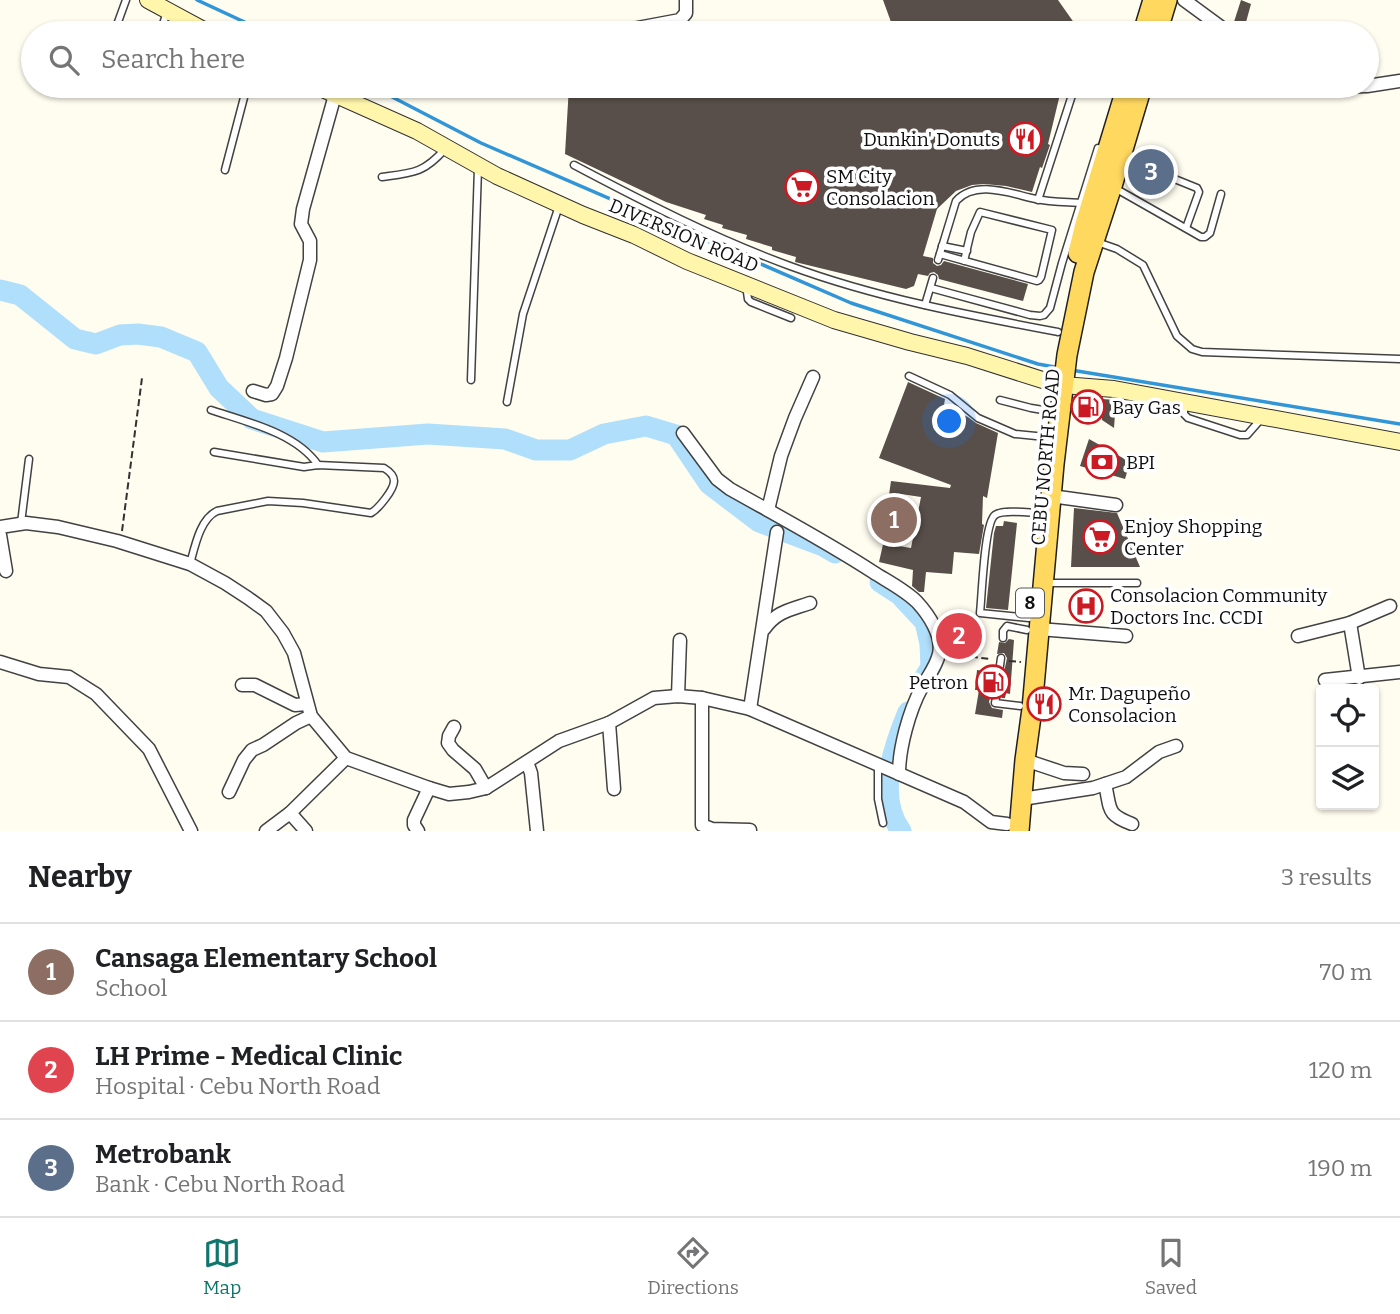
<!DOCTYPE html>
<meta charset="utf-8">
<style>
body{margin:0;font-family:Bitter,serif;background:#f6f6f6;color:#202124}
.controls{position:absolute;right:21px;bottom:21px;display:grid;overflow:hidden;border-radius:7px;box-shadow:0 2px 5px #0004}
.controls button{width:63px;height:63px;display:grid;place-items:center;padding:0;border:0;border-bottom:2px solid #e0e0e0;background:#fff;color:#202124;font:35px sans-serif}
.you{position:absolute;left:950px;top:422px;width:24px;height:24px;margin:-18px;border:5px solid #fff;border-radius:50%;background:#1a73e8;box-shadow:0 0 0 10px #1a73e833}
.badge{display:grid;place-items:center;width:46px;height:46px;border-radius:50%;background:#0f766e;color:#fff;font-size:23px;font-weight:700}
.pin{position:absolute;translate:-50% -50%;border:4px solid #fff;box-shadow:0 2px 7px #0006}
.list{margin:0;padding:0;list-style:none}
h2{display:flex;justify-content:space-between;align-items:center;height:91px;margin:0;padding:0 28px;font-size:30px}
h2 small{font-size:23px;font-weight:400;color:#757577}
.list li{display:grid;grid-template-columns:46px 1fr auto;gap:21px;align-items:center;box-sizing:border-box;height:98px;padding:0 28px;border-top:2px solid #e0e0e0}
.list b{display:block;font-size:26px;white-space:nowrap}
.list p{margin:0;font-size:23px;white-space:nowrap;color:#757577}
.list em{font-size:23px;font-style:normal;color:#757577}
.icon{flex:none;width:38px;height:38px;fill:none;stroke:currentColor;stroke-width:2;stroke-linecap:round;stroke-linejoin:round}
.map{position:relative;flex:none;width:1400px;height:831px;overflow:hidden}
.search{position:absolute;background:#fff;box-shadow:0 2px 5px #0004;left:21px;right:21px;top:21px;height:77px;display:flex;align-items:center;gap:18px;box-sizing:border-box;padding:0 24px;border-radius:38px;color:#757577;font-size:26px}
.sheet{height:385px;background:#fff}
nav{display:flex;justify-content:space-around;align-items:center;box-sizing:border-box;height:98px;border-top:2px solid #e0e0e0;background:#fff;font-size:19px;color:#757577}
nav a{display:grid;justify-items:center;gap:4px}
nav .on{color:#0f766e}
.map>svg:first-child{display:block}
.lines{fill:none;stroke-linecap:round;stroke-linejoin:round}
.stream{stroke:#3196d8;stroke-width:3.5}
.river{stroke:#b0dffb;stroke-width:21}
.building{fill:#584f4a}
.lane-casing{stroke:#424242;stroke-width:9}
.street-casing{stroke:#424242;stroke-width:15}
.secondary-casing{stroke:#313131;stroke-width:18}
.primary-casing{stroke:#202020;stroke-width:22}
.path{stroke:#313131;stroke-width:2;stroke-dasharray:7 3.5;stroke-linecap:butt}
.lane{stroke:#fff;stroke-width:6}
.street{stroke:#fff;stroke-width:12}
.secondary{stroke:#fff5ab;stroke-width:16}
.primary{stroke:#ffd860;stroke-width:19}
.labels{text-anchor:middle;stroke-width:7;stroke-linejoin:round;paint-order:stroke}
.shield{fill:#fff;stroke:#575757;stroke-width:2}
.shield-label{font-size:18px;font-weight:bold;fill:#0f0f0f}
.poi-label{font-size:19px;fill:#0f0f0f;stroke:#fff;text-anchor:start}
.street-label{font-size:19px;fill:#0f0f0f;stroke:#fff}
</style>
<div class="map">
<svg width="1400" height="831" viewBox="0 0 1400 831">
<rect width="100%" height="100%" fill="#fffcf0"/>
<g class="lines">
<g class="stream">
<path d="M197 0 268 33"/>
<path d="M371 86 481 143 851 303 1038 364 1060 368"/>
<path d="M1071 370 1400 424"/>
</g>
<g class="river">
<path d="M0 290 20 295 75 339 96 344 120 335 138 334 161 337 197 352 219 388 252 419 323 442 428 434 505 439 536 450H570L604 434 646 426 676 435 709 484 759 522 823 546 835 553"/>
<path d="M880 582 900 595 925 622 930 644 931 667 921 683"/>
<path d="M901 831C876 797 893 748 908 712"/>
</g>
</g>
<g class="building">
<path d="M883 0H1058L1077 27 1076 33H895Z"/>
<path d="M1241 0 1251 4 1243 33H1239L1233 25Z"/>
<rect x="738" y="23" width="69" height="10"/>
<path d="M569 86H1062L1048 144 1050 145 1042 168 1040 167 1032 192 1006 186 984 184 972 185 956 191 937 209 923 256 933 258V263L937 266 941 265 944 261 1028 284 1023 301 939 279 938 275 934 272 930 273 928 276 918 274 914 286 906 289 795 262 796 257 772 250V247L746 239 747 235 722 228 723 225 704 219 706 215 666 202 565 154Z"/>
<path d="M908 382 945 399 944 405 968 417 976 423 998 433 987 498 983 496 982 524 984 525 979 554 954 552 952 574 926 572 924 592H919L912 586 913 570 879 562 884 540 893 542V545L911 548 921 497 901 494 896 518 886 516 891 481 950 488 951 485 879 458Z"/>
<path d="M1102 399 1116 400 1114 428 1102 420V414L1082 413 1083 401 1102 402Z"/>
<path d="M1089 439 1130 462 1125 479 1080 466Z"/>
<path d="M1074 508 1117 513 1140 567H1071Z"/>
<path d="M1004 521 1017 523 1008 610 986 608 994 533 996 526H1003Z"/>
<path d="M945 619H974V656L948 653Z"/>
<path d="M1009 639 1014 640 1010 694 1006 693 1005 698H1002V689L999 687H994L992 690 989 702 992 708 1003 710 1002 718 975 714 979 690H975L977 670 993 672 994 676 998 678 1003 677 1007 658 1004 653 997 654 999 642 1005 643Z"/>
</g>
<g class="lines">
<defs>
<g id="lane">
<path d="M114 33 126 0"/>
<path d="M160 33 167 12"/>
<path d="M1107 86 1122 90"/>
<path d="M92 92 94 86"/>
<path d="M1125 159 1197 188 1199 192 1186 228"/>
<path d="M574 165C644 202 716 239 790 266 877 298 968 315 1058 332"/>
<path d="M225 170 247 86"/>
<path d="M382 177C413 173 424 173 445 149"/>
<path d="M1113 187 1201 237H1205L1210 233 1221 194"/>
<path d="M1038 200 1075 86"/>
<path d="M1097 242 1117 249 1143 265 1177 336 1192 349 1202 352 1400 359"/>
<path d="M942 246 967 251"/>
<path d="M940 254 1037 281 1039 280 1041 277 1052 230 980 212 971 232 964 261"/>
<path d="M938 260 956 201C976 179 1011 194 1036 199 1050 202 1066 202 1080 203"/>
<path d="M746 285 748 299 751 302 791 318"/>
<path d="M931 288 1030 315 1040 316 1044 315 1050 308 1062 263 1098 148"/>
<path d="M925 305 933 278"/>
<path d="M909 376 950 395 978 418 1015 434 1046 437"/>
<path d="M471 380 478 168"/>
<path d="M1000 400 1031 408 1049 411"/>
<path d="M507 402 523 314 559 206"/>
<path d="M1184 405V414L1188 418 1240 435H1247L1261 419"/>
<path d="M211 410C247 422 296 433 318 465"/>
<path d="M21 523 29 459"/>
<path d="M190 564C195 546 200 519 217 511L268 501 303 503 371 513C378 509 394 490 394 481 394 475 389 471 384 468L318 465 304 467 214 452"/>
<path d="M1046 583H1137"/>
<path d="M1029 618 980 613C982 596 984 523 995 515 1003 509 1030 513 1040 513"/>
<path d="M1003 638V631L1007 626 1027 630"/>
<path d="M999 673 1001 658"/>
<path d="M997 692 995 703 1020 706"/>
<path d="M878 766V799L883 823"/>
</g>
<g id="street">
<path d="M1184 0 1229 33"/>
<path d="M632 29 680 20 686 13V0"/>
<path d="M1301 86 1312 89 1365 86"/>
<path d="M1367 86 1400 81"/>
<path d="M253 391 266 395 272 394 277 386 286 358 310 260V241L301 224 303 209 335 95"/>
<path d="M683 433 717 479 730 489C778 516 827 542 873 572 887 581 905 590 917 602 929 615 943 636 939 654 936 667 928 676 922 687 909 711 899 748 899 774"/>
<path d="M1051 496 1116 505"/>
<path d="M768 510 781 456 795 418 813 377"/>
<path d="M0 527 26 523 58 527 117 541 190 564 225 583 248 598 266 611 283 633 294 653 311 716 346 758 429 788 449 794 469 792 486 788 559 741 609 723 654 698 678 696 702 698 750 709 964 802 991 822 1007 824"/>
<path d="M0 535 6 571"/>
<path d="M1350 623 1359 678"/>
<path d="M764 629C777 611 790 610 810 603"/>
<path d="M1039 629 1126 636"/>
<path d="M1298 636 1350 623 1390 606"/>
<path d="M0 662 39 674 69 677 96 694 149 749 191 831"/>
<path d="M1325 680 1400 672"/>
<path d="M242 685H255L295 705 307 704"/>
<path d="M678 696 680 640"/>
<path d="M702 698V825L712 829 750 830"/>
<path d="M750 709 777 532"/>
<path d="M609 723 614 789"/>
<path d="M454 727 449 736 448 743 453 750 475 769 486 788"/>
<path d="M1025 760 1064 773 1083 774"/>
<path d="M527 762 531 773 537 831"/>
<path d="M1105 784C1111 810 1106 814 1132 824"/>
<path d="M229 792 244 760 252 750 263 745 296 723 311 716"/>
<path d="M1022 799 1093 788 1126 777 1159 752 1176 746"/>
<path d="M290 813 306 831"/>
<path d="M266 831 290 813 346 758"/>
<path d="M418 831 414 825V820L429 788"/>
</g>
<g id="secondary">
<path d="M148 0 209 33"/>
<path d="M316 86 417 131 497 176 583 215 634 235 687 261 834 320 910 342 967 356 1052 383"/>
<path d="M1063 385 1114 389 1400 442"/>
</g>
<g id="primary">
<path d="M1143 33 1153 0"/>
<path d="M1157 33 1167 0"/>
<path d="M1078 253 1085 224 1127 86"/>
<path d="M1019 831 1025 760 1032 709 1054 464 1067 355 1084 272 1112 186 1142 86"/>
</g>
</defs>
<use href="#lane" class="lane-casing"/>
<use href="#street" class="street-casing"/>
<use href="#secondary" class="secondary-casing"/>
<use href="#primary" class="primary-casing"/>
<g class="path">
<path d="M122 531 142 378"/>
<path d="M950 654 990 659"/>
<path d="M1009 661 1021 662"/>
</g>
<use href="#lane" class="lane"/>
<use href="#street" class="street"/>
<use href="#secondary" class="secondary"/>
<use href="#primary" class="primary"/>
</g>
<defs>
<symbol id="restaurant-ring" viewBox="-11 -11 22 22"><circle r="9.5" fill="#fff" stroke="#cb1a23" stroke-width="1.5"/><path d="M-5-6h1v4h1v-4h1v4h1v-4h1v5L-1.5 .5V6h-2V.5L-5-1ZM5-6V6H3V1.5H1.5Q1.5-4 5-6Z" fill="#cb1a23"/></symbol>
<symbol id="supermarket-ring" viewBox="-11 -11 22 22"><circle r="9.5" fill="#fff" stroke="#cb1a23" stroke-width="1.5"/><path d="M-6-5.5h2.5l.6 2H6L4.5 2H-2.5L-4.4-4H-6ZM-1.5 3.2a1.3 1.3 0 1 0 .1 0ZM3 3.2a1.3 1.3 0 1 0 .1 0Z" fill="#cb1a23"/></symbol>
<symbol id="fuel-ring" viewBox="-11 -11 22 22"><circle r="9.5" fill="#fff" stroke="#cb1a23" stroke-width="1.5"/><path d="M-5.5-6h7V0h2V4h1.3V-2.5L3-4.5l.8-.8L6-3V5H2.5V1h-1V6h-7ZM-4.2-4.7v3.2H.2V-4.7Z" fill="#cb1a23"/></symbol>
<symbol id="bank-ring" viewBox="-11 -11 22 22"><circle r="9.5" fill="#fff" stroke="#cb1a23" stroke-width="1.5"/><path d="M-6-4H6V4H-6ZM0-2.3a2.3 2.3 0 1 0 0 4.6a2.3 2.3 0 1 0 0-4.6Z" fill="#cb1a23"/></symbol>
<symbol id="hospital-ring" viewBox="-11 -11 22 22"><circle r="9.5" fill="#fff" stroke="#cb1a23" stroke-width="1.5"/><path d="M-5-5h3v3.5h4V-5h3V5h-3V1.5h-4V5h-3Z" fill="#cb1a23"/></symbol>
</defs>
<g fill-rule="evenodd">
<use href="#restaurant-ring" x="1006" y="120" width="38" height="38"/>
<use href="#supermarket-ring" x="783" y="168" width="38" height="38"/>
<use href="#fuel-ring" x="1069" y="388" width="38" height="38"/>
<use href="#bank-ring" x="1083" y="443" width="38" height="38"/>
<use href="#supermarket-ring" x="1081" y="518" width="38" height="38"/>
<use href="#hospital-ring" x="1067" y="587" width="38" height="38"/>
<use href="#fuel-ring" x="974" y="663" width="38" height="38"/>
<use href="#restaurant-ring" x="1025" y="685" width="38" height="38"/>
</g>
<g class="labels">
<rect class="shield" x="1016" y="588.5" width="28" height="29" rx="5"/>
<g class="shield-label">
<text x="1030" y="609">8</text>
</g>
<g class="poi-label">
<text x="1000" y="146" text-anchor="end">Dunkin' Donuts</text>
<text x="826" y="183">SM City<tspan x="826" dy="22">Consolacion</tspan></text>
<text x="1112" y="414">Bay Gas</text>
<text x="1126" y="469">BPI</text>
<text x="1124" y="533">Enjoy Shopping<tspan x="1124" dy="22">Center</tspan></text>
<text x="1110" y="602">Consolacion Community<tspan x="1110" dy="22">Doctors Inc. CCDI</tspan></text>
<text x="968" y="689" text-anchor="end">Petron</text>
<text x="1068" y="700">Mr. Dagupeño<tspan x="1068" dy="22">Consolacion</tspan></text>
</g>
<g class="street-label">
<text transform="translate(684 235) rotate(23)" y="7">DIVERSION ROAD</text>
<text transform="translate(1045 457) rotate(-85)" y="7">CEBU NORTH ROAD</text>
</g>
</g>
</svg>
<div class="controls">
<button><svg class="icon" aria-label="locate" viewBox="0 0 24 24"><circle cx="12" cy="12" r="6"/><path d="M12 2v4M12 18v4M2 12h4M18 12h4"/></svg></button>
<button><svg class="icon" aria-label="layers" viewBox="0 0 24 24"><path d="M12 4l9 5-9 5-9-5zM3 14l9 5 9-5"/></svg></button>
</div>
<div class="you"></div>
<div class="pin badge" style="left:894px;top:520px;background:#8d6e63">1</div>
<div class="pin badge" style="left:959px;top:636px;background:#e0444e">2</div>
<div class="pin badge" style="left:1151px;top:172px;background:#5c6f8a">3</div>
<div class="search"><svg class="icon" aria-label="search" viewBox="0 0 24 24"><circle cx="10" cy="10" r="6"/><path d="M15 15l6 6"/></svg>Search here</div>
</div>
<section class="sheet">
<h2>Nearby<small>3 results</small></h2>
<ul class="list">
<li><span class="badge" style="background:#8d6e63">1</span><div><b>Cansaga Elementary School</b><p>School</p></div><em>70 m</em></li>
<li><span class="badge" style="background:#e0444e">2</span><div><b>LH Prime - Medical Clinic</b><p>Hospital · Cebu North Road</p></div><em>120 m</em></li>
<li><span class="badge" style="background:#5c6f8a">3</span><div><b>Metrobank</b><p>Bank · Cebu North Road</p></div><em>190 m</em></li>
</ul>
</section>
<nav>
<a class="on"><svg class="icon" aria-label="map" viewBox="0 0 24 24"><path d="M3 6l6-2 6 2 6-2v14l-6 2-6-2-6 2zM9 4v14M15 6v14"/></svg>Map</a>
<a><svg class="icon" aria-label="directions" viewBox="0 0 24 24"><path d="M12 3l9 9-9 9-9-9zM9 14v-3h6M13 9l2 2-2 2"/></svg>Directions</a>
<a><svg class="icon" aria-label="saved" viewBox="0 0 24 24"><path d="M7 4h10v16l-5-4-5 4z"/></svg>Saved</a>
</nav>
